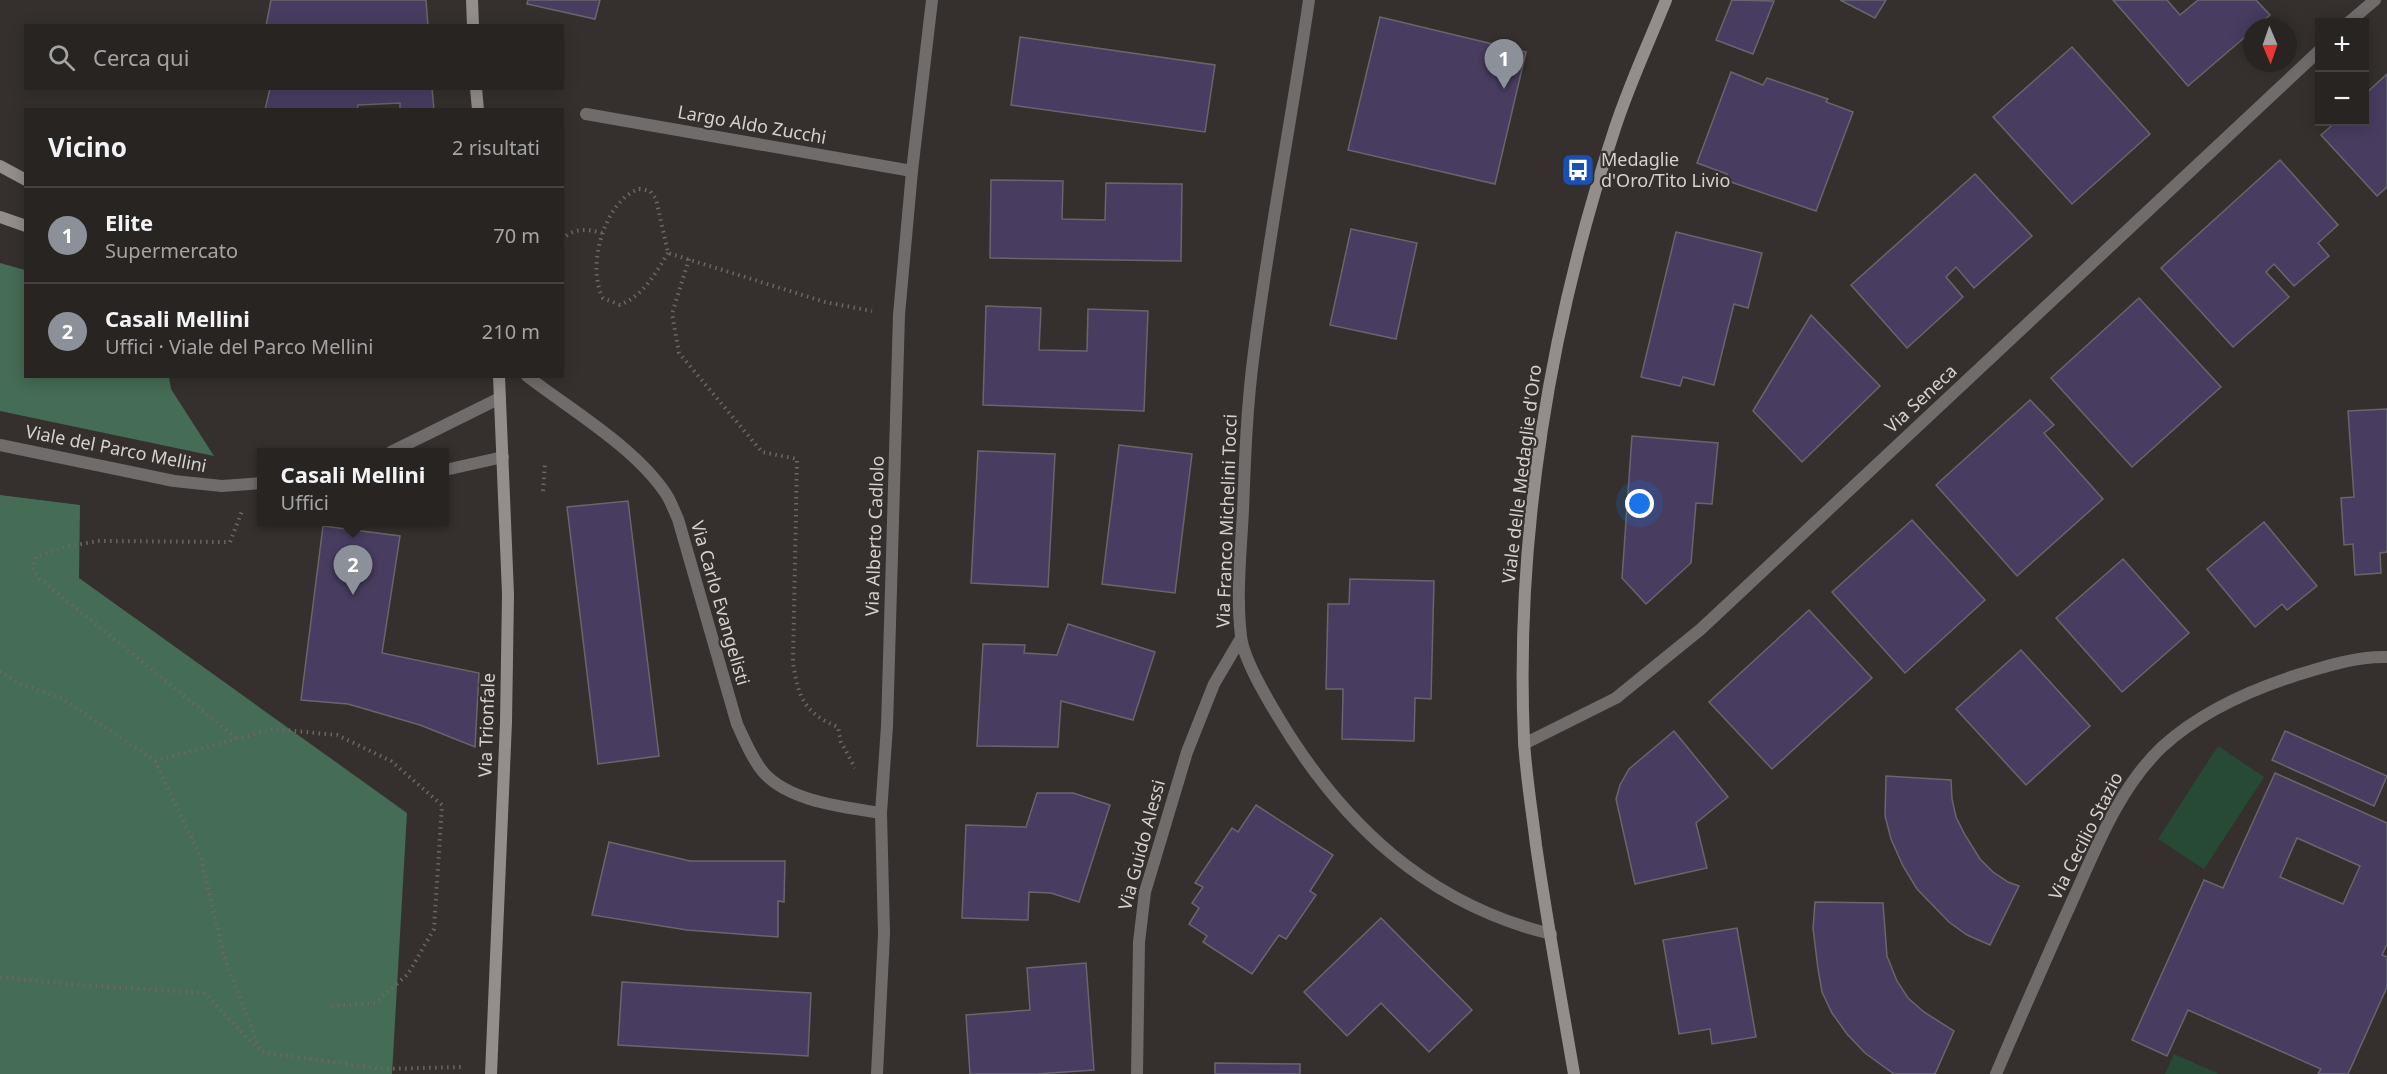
<!DOCTYPE html>
<html lang="it">
<meta charset="utf-8">
<style>
body{margin:0;font-family:"Noto Sans",sans-serif;background:#302c2a;color:#f1f3f6}
.controls{position:absolute;right:18px;top:18px;display:grid;overflow:hidden;border-radius:0px;box-shadow:0 3px 15px #0003}
.controls button{width:54px;height:54px;display:grid;place-items:center;padding:0;border:0;border-bottom:2px solid #444140;background:#282422;color:#f1f3f6;font:30px sans-serif}
.compass{position:absolute;left:2243px;top:18px;width:54px;height:54px;border-radius:50%;background:#282422;box-shadow:0 3px 15px #0003;rotate:178deg}
.you{position:absolute;left:1640px;top:504px;width:21px;height:21px;margin:-15px;border:4px solid #fff;border-radius:50%;background:#1a73e8;box-shadow:0 0 0 9px #1a73e833}
.badge{display:grid;place-items:center;width:39px;height:39px;border-radius:50%;background:#8c9099;color:#fff;font-size:20px;font-weight:700}
.pin{position:absolute;translate:-50% -50px;filter:drop-shadow(0 2px 3px #0008)}
.pin::after{content:'';position:absolute;top:32px;width:21px;height:18px;background:inherit;clip-path:polygon(0 0,100% 0,50% 100%)}
.popup{position:absolute;left:257px;top:448px;width:192px;height:78px;box-sizing:border-box;display:grid;place-content:center;border-radius:0px;background:#282422;filter:drop-shadow(0 2px 4px #0005);font-size:20px;white-space:nowrap;color:#a5a4a5}
.popup b{font-size:22px;color:#f1f3f6}
.popup::after{content:'';position:absolute;left:50%;top:100%;margin-left:-12px;border:12px solid transparent;border-top-color:#282422}
.list{margin:0;padding:0;list-style:none}
h2{display:flex;justify-content:space-between;align-items:center;height:78px;margin:0;padding:0 24px;font-size:26px}
h2 small{font-size:20px;font-weight:400;color:#a5a4a5}
.list li{display:grid;grid-template-columns:39px 1fr auto;gap:18px;align-items:center;box-sizing:border-box;height:96px;padding:0 24px;border-top:2px solid #444140}
.list b{display:block;font-size:22px;white-space:nowrap}
.list p{margin:0;font-size:20px;white-space:nowrap;color:#a5a4a5}
.list em{font-size:20px;font-style:normal;color:#a5a4a5}
.icon{flex:none;width:33px;height:33px;fill:none;stroke:currentColor;stroke-width:2;stroke-linecap:round;stroke-linejoin:round}
.map{position:relative;flex:none;width:2387px;height:1074px;overflow:hidden}
.search{position:absolute;background:#282422;box-shadow:0 3px 15px #0003;left:24px;top:24px;width:540px;height:66px;display:flex;align-items:center;gap:15px;box-sizing:border-box;padding:0 21px;border-radius:0px;color:#a5a4a5;font-size:22px}
.panel{position:absolute;background:#282422;box-shadow:0 3px 15px #0003;left:24px;top:108px;width:540px;height:270px;border-radius:0px}
.map>svg:first-child{display:block}
.green{fill:#274a35}
.forest{fill:#456c54}
.building{fill:#483d60;stroke:#67666c;stroke-width:1.5;fill-rule:evenodd}
.lines{fill:none;stroke-linecap:round;stroke-linejoin:round}
.path{stroke:#6b6764;stroke-width:4;stroke-dasharray:1.5 4.5;stroke-linecap:butt}
.street{stroke:#706c6c;stroke-width:12}
.secondary{stroke:#938d8c;stroke-width:12}
.labels{text-anchor:middle;stroke-width:4.5;stroke-linejoin:round;paint-order:stroke}
.street-label{font-size:18px;fill:#d4d1cf;stroke:#35302d}
.poi-label{font-size:18px;fill:#d4d1cf;stroke:#35302d;text-anchor:start}
</style>
<div class="map">
<svg width="2387" height="1074" viewBox="0 0 2387 1074">
<rect width="100%" height="100%" fill="#35302d"/>
<g class="green">
<path d="M2218 746 2264 777 2204 869 2158 839Z"/>
<path d="M2174 1054 2219 1074H2165Z"/>
</g>
<g class="forest">
<path d="M0 263 25 270 26 376 169 377 171 389 214 456 0 411Z"/>
<path d="M0 495 80 505 79 578 407 813 392 1074H0Z"/>
</g>
<g class="building">
<path d="M271 0H426L428 26H266Z"/>
<path d="M528 0H600L595 19 527 4Z"/>
<path d="M1732 0 1774 1 1753 54 1716 40Z"/>
<path d="M1840 0H1886L1875 18Z"/>
<path d="M2113 0H2167L2180 15 2198 0H2256L2270 15 2256 27H2252V31L2188 86Z"/>
<path d="M1380 17 1526 52 1495 184 1348 150Z"/>
<path d="M1020 37 1215 65 1205 132 1011 105Z"/>
<path d="M2072 47 2150 134 2072 204 1993 117Z"/>
<path d="M1731 72 1763 85 1767 78 1828 99 1826 102 1853 112 1816 211 1725 180 1727 174 1697 163Z"/>
<path d="M2387 74V187L2377 196 2321 135 2336 122H2364V95Z"/>
<path d="M270 88H432L434 110H400V103L358 105 357 110H265Z"/>
<path d="M2280 160 2338 225 2318 243 2329 256 2294 286 2274 264 2266 272 2289 297 2233 347 2161 268Z"/>
<path d="M1975 174 2032 236 1974 288 1956 267 1946 277 1963 297 1907 348 1851 285Z"/>
<path d="M991 180 1063 181 1062 219 1105 220 1106 183 1182 184 1181 261 990 258Z"/>
<path d="M1351 229 1417 243 1396 339 1330 325Z"/>
<path d="M1676 232 1762 253 1748 308 1734 304 1714 385 1683 377 1680 386 1641 377Z"/>
<path d="M2139 298 2221 387 2132 467 2051 378Z"/>
<path d="M986 306 1041 308 1039 350 1087 351 1088 309 1148 311 1144 411 983 405Z"/>
<path d="M1811 315 1880 386 1802 462 1753 411Z"/>
<path d="M2030 400 2054 425 2044 433 2103 499 2017 576 1936 485Z"/>
<path d="M2387 409V552L2380 553 2381 573 2355 575 2353 544 2344 545 2341 498 2354 497 2348 411Z"/>
<path d="M1632 436 1718 443 1712 504 1696 503 1691 563 1646 604 1622 578Z"/>
<path d="M1119 445 1192 454 1175 593 1102 584Z"/>
<path d="M978 451 1055 454 1048 587 971 583Z"/>
<path d="M628 501 659 756 598 764 567 507Z"/>
<path d="M1912 520 1985 600 1905 673 1832 592Z"/>
<path d="M2264 522 2317 586 2287 610 2282 604 2255 627 2207 569Z"/>
<path d="M323 526 400 536 382 653 479 673 475 747 420 725 348 704 301 700Z"/>
<path d="M2123 559 2189 633 2122 692 2056 618Z"/>
<path d="M1350 579 1434 581 1431 699 1415 698 1414 741 1342 739 1343 689H1326L1328 604H1349Z"/>
<path d="M1809 610 1872 678 1772 769 1709 702Z"/>
<path d="M1068 624 1155 652 1133 720 1061 701 1058 747 977 746 983 644 1025 645 1024 653 1057 655Z"/>
<path d="M2021 650 2090 726 2026 785 1956 709Z"/>
<path d="M1674 731 1728 797 1696 823 1707 868 1635 884 1616 799 1620 785 1629 769Z"/>
<path d="M2285 731 2387 776 2374 806 2272 760Z"/>
<path d="M2275 773 2387 823V944L2382 955 2387 957V987L2348 1074H2318L2321 1069 2188 1010 2167 1056 2132 1040 2204 880 2223 888ZM2297 838 2360 866 2343 904 2280 877Z"/>
<path d="M1886 776 1951 780 1952 799 1956 817 1965 835 1980 859 1993 872 2008 882 2019 886 1990 945 1967 935 1949 922 1917 889 1903 866 1891 839 1885 816Z"/>
<path d="M1037 793H1073L1110 805 1079 902 1051 893 1029 892 1028 920 962 918 966 825 1026 827Z"/>
<path d="M1256 805 1333 855 1310 891 1316 895 1286 939 1279 935 1252 974 1203 942 1207 936 1189 924 1199 908 1192 903 1203 887 1195 883 1232 828 1238 832Z"/>
<path d="M609 842 690 861H785L784 902 778 901V937L687 930 592 915Z"/>
<path d="M1815 902 1883 903 1887 956 1897 981 1908 998 1924 1012 1954 1031 1935 1074H1894L1865 1053 1847 1034 1832 1013 1822 992 1818 969 1813 928Z"/>
<path d="M1381 918 1472 1010 1429 1052 1381 1003 1347 1036 1304 992Z"/>
<path d="M1737 928 1756 1037 1712 1044 1710 1029 1679 1034 1663 940Z"/>
<path d="M1086 963 1094 1070 1036 1074H970L966 1015 1030 1010 1027 968Z"/>
<path d="M622 982 811 993 808 1056 618 1045Z"/>
<path d="M1215 1063 1300 1064V1074H1215Z"/>
</g>
<g class="lines">
<g class="path">
<path d="M562 240C573 227 588 229 602 233"/>
<path d="M668 253C655 274 644 295 620 305L603 298C586 267 604 201 639 189L650 191 656 199 668 253 825 302 872 311"/>
<path d="M689 259 672 314 679 353 762 452 797 459 793 662C798 697 804 713 838 727L841 742 855 768"/>
<path d="M543 491 545 464"/>
<path d="M0 671 21 684 63 699 155 761 201 858 224 957 260 1049"/>
<path d="M236 738 40 579 32 568 36 557 65 547 98 541 230 542 242 511"/>
<path d="M155 761 274 729 337 735 391 761 442 805 434 929 408 974 375 1003 332 1006"/>
<path d="M0 977 67 984 204 993 261 1052 383 1069 463 1067"/>
</g>
<g class="street">
<path d="M1309 0C1292 117 1269 234 1254 352 1247 404 1245 457 1243 510 1241 551 1236 595 1241 636 1243 658 1265 695 1277 715 1341 823 1427 904 1551 934"/>
<path d="M2349 22 2375 0"/>
<path d="M586 114 912 171"/>
<path d="M527 376C571 410 636 448 666 494 671 501 674 511 678 519L737 724C745 741 752 759 764 773 790 802 845 807 881 813"/>
<path d="M0 445 174 481 222 486 262 483"/>
<path d="M391 452 500 398"/>
<path d="M445 470 503 457"/>
<path d="M1524 744 1616 698 1701 629 2320 50"/>
<path d="M877 1074 884 934 881 813 887 726 899 315 912 171 932 0"/>
<path d="M1137 1074 1139 942 1145 892 1187 752 1214 684 1241 638"/>
<path d="M1996 1074C2021 1015 2047 957 2073 899 2097 846 2119 788 2162 747 2198 714 2248 691 2294 676 2323 667 2356 656 2387 657"/>
</g>
<g class="secondary">
<path d="M472 0 473 26"/>
<path d="M476 88 478 110"/>
<path d="M0 166 26 180"/>
<path d="M0 217 26 226"/>
<path d="M491 1074 506 722 508 594 499 376"/>
<path d="M1574 1074C1561 998 1547 922 1536 845 1532 811 1526 776 1524 741 1515 535 1550 324 1615 128 1629 85 1649 42 1666 0"/>
</g>
</g>
<defs>
<symbol id="bus-square" viewBox="-11 -11 22 22"><rect x="-9" y="-9" width="18" height="18" rx="4" fill="#1a4fb4" stroke="#35302d"/><path d="M-5-6H5V4H4V6H2V4H-2V6H-4V4H-5ZM-3.5-4V0h7V-4ZM-3.5 1.2v1.5H-2V1.2ZM2 1.2v1.5H3.5V1.2Z" fill="#fff"/></symbol>
</defs>
<g fill-rule="evenodd">
<use href="#bus-square" x="1559" y="151" width="38" height="38"/>
</g>
<g class="labels">
<g class="street-label">
<text transform="translate(752 125) rotate(10)" y="6">Largo Aldo Zucchi</text>
<text transform="translate(1921 399) rotate(-43)" y="6">Via Seneca</text>
<text transform="translate(116 449) rotate(11)" y="6">Viale del Parco Mellini</text>
<text transform="translate(1522 474) rotate(-83)" y="6">Viale delle Medaglie d'Oro</text>
<text transform="translate(1227 521) rotate(-88)" y="6">Via Franco Michelini Tocci</text>
<text transform="translate(875 536) rotate(-88)" y="6">Via Alberto Cadlolo</text>
<text transform="translate(720 603) rotate(74)" y="6">Via Carlo Evangelisti</text>
<text transform="translate(487 725) rotate(-88)" y="6">Via Trionfale</text>
<text transform="translate(2086 836) rotate(-63)" y="6">Via Cecilio Stazio</text>
<text transform="translate(1142 845) rotate(-75)" y="6">Via Guido Alessi</text>
</g>
<g class="poi-label">
<text x="1601" y="166">Medaglie<tspan x="1601" dy="21">d'Oro/Tito Livio</tspan></text>
</g>
</g>
</svg>
<div class="controls">
<button>+</button>
<button>−</button>
</div>
<svg class="compass" viewBox="-18 -18 36 36"><path d="M0-13l5 13h-10z" fill="#e53935"/><path d="M0 13l5-13h-10z" fill="#a5a4a5"/></svg>
<div class="you"></div>
<div class="pin badge" style="left:1504px;top:89px">1</div>
<div class="pin badge" style="left:353px;top:595px">2</div>
<div class="popup"><b>Casali Mellini</b>Uffici</div>
<div class="search"><svg class="icon" aria-label="search" viewBox="0 0 24 24"><circle cx="10" cy="10" r="6"/><path d="M15 15l6 6"/></svg>Cerca qui</div>
<section class="panel">
<h2>Vicino<small>2 risultati</small></h2>
<ul class="list">
<li><span class="badge">1</span><div><b>Elite</b><p>Supermercato</p></div><em>70 m</em></li>
<li><span class="badge">2</span><div><b>Casali Mellini</b><p>Uffici · Viale del Parco Mellini</p></div><em>210 m</em></li>
</ul>
</section>
</div>
